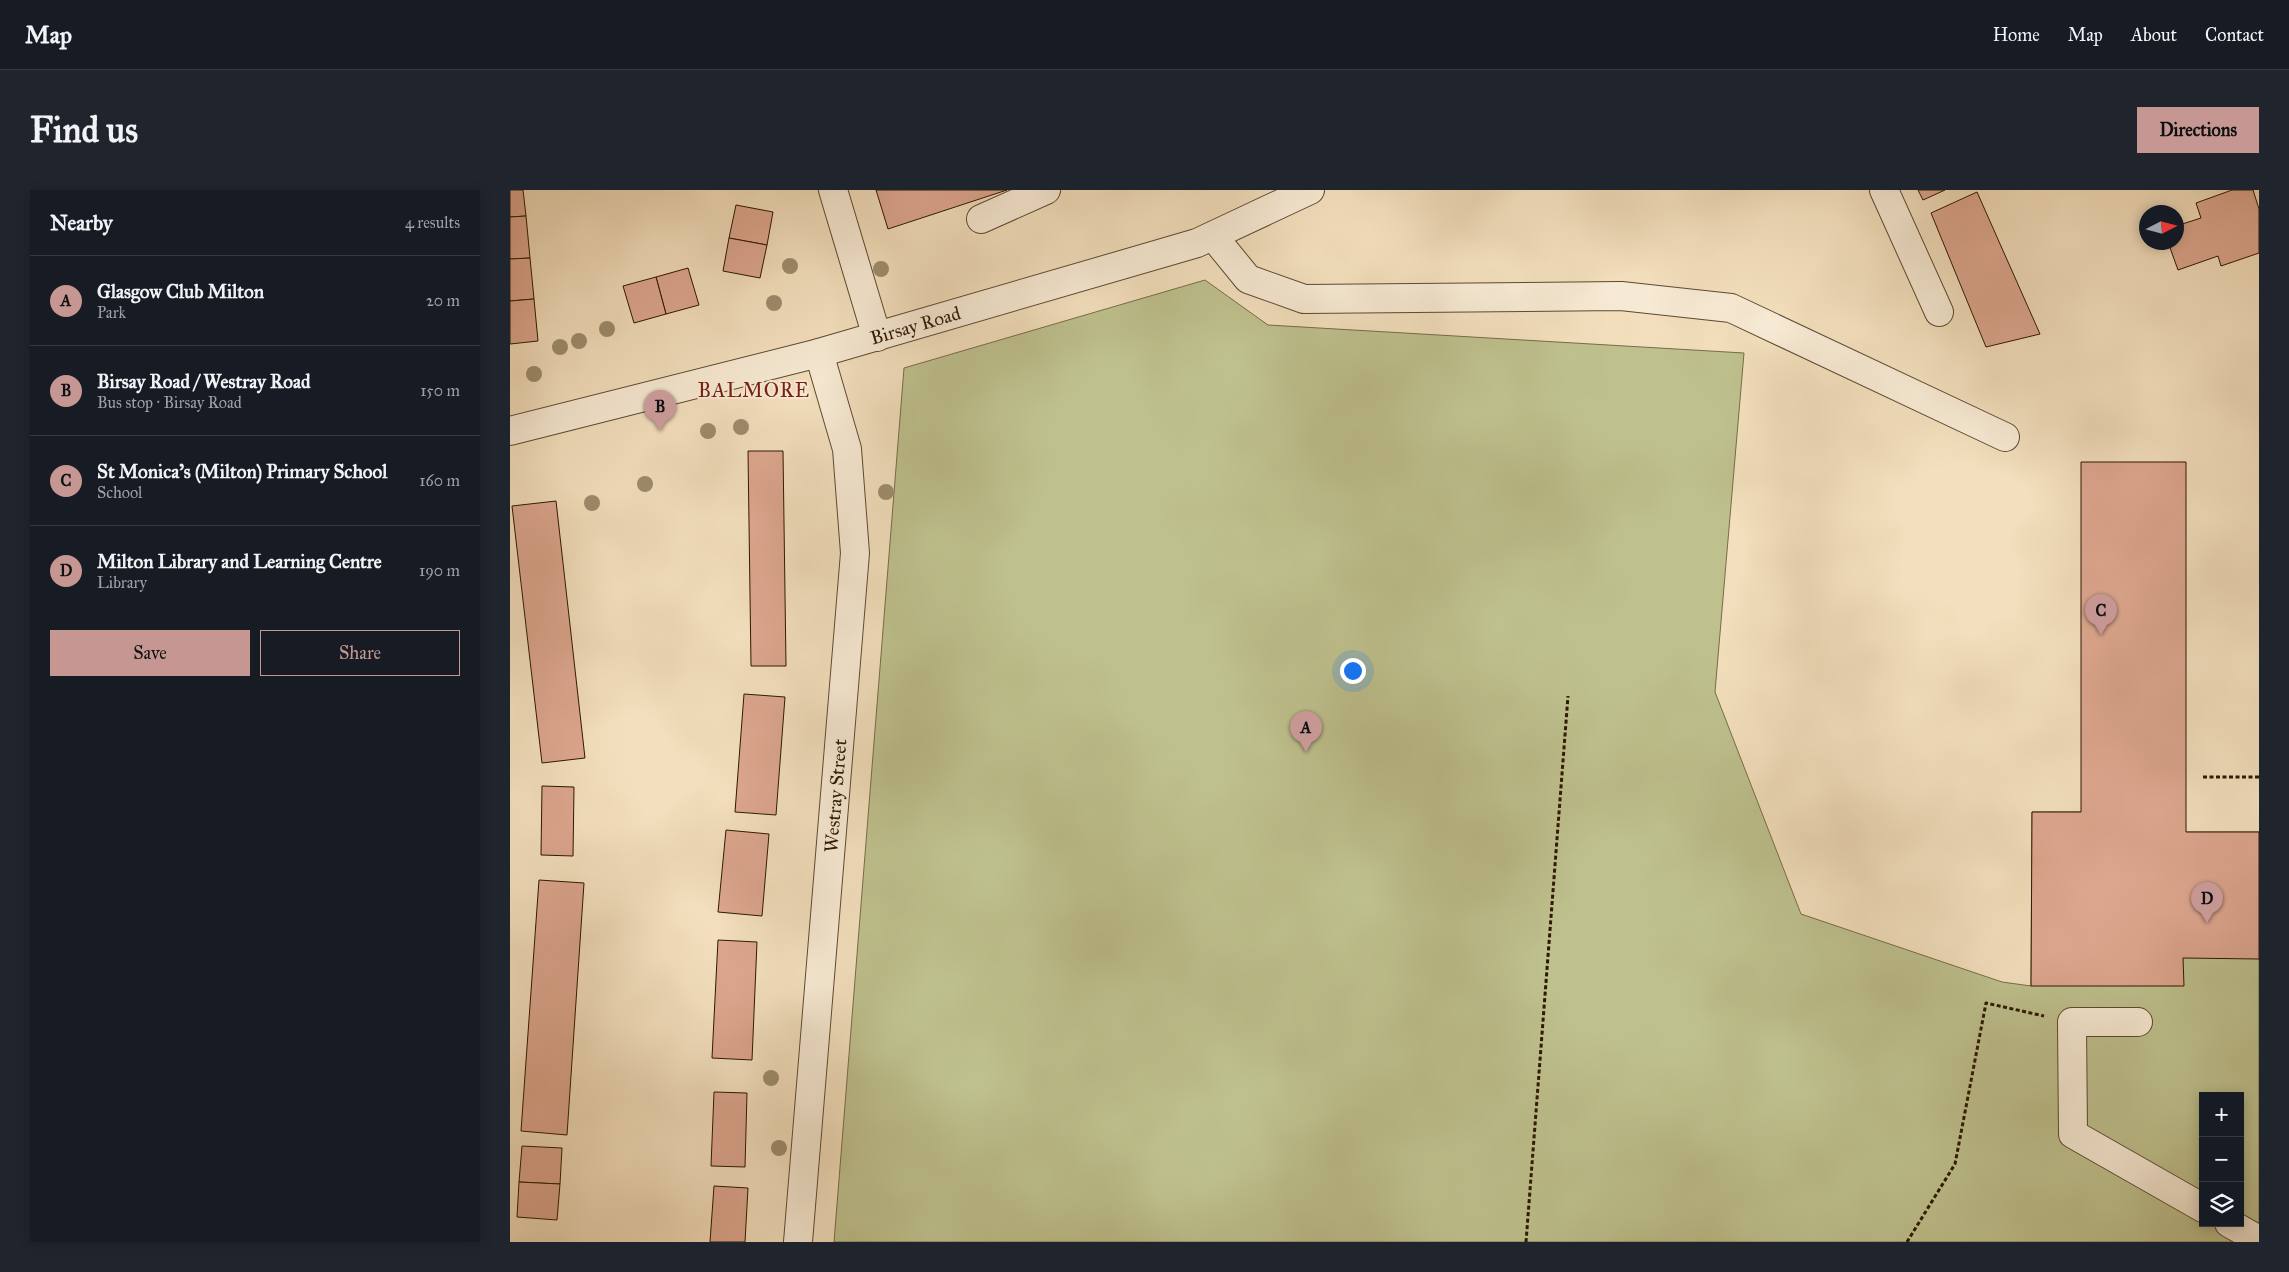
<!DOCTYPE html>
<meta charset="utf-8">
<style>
body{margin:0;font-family:"IM FELL Great Primer",serif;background:#20242c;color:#f1f3f6}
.controls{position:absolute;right:15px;bottom:15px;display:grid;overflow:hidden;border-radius:0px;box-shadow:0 2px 12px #0003}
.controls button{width:45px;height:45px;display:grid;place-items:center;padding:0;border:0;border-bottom:1px solid #363941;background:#171b24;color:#f1f3f6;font:25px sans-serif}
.compass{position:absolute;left:1629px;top:15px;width:45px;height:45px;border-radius:50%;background:#171b24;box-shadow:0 2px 12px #0003;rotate:84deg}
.you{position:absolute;left:842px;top:480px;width:18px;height:18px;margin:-12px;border:4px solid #fff;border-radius:50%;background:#1a73e8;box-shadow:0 0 0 8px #1a73e833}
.badge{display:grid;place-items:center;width:32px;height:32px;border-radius:50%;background:#c59692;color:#111;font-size:16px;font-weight:700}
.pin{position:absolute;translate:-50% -41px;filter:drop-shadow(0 1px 2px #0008)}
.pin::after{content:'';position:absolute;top:26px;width:18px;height:15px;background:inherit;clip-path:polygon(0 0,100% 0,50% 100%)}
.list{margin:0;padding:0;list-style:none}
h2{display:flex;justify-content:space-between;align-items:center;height:65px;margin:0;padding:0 20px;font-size:21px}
h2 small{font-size:16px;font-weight:400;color:#9ea1a6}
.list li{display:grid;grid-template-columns:32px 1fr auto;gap:15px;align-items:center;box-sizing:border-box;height:90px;padding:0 20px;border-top:1px solid #363941}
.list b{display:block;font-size:19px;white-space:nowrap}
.list p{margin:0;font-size:16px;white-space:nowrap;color:#9ea1a6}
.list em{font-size:16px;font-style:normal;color:#9ea1a6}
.actions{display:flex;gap:10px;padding:15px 20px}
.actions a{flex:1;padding:11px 0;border:1px solid #c59692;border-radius:0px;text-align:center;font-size:18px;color:#c59692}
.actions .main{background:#c59692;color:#111}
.icon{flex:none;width:28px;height:28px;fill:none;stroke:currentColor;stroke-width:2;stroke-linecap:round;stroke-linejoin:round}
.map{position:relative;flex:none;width:1749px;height:1052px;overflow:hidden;border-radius:0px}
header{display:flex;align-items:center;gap:30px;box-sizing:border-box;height:70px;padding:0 25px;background:#171b24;border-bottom:1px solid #363941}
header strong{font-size:24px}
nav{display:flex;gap:28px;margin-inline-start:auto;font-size:18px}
.intro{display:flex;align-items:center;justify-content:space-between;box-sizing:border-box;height:120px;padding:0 30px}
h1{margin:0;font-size:35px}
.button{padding:12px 22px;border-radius:0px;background:#c59692;color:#111;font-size:18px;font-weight:700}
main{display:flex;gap:30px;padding:0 30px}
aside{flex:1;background:#171b24;border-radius:0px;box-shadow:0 2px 12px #0003}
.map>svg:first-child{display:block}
.green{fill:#bec18e;stroke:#766c48;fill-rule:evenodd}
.building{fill:#dda78f;stroke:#2d1702}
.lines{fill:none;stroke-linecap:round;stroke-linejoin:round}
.minor-casing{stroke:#5e4931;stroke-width:30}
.path{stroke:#2d1702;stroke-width:3;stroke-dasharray:4 2.5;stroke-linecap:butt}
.minor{stroke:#f7ead4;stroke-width:28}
.tree{fill:#9e8d6d}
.labels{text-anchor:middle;stroke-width:4;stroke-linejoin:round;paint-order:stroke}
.street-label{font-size:19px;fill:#2d1702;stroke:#f7ead4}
.neighbourhood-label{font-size:20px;letter-spacing:1px;fill:#7a1f14;stroke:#f7ead4}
</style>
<header>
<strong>Map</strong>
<nav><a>Home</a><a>Map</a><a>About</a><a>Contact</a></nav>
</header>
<div class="intro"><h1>Find us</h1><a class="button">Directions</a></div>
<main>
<aside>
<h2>Nearby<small>4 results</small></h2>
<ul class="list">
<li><span class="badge">A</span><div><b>Glasgow Club Milton</b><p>Park</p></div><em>20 m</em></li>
<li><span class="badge">B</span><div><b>Birsay Road / Westray Road</b><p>Bus stop · Birsay Road</p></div><em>150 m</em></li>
<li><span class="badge">C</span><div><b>St Monica's (Milton) Primary School</b><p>School</p></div><em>160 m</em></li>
<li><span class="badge">D</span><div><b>Milton Library and Learning Centre</b><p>Library</p></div><em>190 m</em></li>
</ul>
<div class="actions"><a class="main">Save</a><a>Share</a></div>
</aside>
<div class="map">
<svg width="1749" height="1052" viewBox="0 0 1749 1052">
<rect width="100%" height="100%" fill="#f3dfbd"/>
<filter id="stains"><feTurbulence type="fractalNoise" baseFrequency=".004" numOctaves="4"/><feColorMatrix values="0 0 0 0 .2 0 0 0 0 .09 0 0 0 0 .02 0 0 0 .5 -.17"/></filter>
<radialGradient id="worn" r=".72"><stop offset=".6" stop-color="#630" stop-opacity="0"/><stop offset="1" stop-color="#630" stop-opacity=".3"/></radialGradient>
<path class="green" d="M695 90 758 135 1234 163 1205 502 1291 724 1492 792 1521 796 1522 622H1571L1676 642H1749V1052H324L394 178ZM1693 906H1730V1033H1693Z"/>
<g class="building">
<path d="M0 0H13L16 26 0 27Z"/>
<path d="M366 0H497L378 39Z"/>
<path d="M1408 0H1435L1413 10Z"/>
<path d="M1722 0H1743L1749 19V63L1711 76 1708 66 1668 80 1658 52H1666V36L1691 28 1686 13Z"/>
<path d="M1467 2 1530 144 1476 157 1421 23Z"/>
<path d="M226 15 263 22 257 55 219 48Z"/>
<path d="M16 26 20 68 0 69V27Z"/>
<path d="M219 48 257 55 250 88 213 81Z"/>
<path d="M20 68 24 109 0 111V69Z"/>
<path d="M178 78 189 115 156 124 146 87Z"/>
<path d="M146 87 156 124 124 133 113 96Z"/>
<path d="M24 109 28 151 0 154V111Z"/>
<path d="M238 261H273L276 476H241Z"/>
<path d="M1571 272H1676V642H1749V769L1673 768 1674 796H1521L1522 622H1571Z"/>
<path d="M46 311 75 568 32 573 2 316Z"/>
<path d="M234 504 275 507 266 625 225 622Z"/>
<path d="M32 596 64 597 63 666 31 665Z"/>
<path d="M216 640 259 644 252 726 208 722Z"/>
<path d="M29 690 74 693 57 945 11 941Z"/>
<path d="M208 750 247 752 242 870 202 868Z"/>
<path d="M204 902 237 903 235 977 201 976Z"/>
<path d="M12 956 52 958 50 994 9 992Z"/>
<path d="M9 992 50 994 47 1030 7 1027Z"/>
<path d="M204 996 238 998 235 1052H200Z"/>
</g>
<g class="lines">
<defs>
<g id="minor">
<path d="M323 0 367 147"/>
<path d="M1374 0 1429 122"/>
<path d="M471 29 536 0"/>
<path d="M703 46 738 89 794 109 1111 106 1221 118 1495 247"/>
<path id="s1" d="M0 241 309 163 687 53 800 0"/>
<path d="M1628 832H1562L1563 944 1693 1018"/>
<path d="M1719 1033 1749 1050"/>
<path id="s2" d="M288 1052 345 363 337 259 309 163"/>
</g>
</defs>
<use href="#minor" class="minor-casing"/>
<g class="path">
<path d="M1693 587H1749"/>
<path d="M1016 1052 1058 506"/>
<path d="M1397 1052 1445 974 1476 813 1534 826"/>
</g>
<use href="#minor" class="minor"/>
</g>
<g class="tree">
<circle cx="280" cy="76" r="8"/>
<circle cx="371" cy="79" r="8"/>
<circle cx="264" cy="113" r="8"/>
<circle cx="97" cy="139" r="8"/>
<circle cx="69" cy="151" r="8"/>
<circle cx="50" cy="157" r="8"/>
<circle cx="24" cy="184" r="8"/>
<circle cx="231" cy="237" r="8"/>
<circle cx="198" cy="241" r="8"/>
<circle cx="135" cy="294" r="8"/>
<circle cx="376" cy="302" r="8"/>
<circle cx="82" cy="313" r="8"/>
<circle cx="261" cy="888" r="8"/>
<circle cx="269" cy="958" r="8"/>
</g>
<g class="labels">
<g class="street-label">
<text dy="7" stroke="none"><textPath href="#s1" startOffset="419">Birsay Road</textPath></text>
<text dy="7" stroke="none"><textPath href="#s2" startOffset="448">Westray Street</textPath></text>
</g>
<g class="neighbourhood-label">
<text x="244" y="207">BALMORE</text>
</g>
</g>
<rect width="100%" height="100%" filter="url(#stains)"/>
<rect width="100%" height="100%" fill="url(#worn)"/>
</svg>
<div class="controls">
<button>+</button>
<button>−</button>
<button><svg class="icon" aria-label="layers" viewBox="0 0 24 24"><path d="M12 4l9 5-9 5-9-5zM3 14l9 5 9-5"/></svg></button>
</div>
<svg class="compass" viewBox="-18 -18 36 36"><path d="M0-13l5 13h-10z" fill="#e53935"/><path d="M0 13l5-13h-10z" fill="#9ea1a6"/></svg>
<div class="you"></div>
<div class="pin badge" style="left:796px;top:562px">A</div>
<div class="pin badge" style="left:150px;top:241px">B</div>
<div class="pin badge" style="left:1591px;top:445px">C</div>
<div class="pin badge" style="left:1697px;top:733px">D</div>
</div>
</main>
